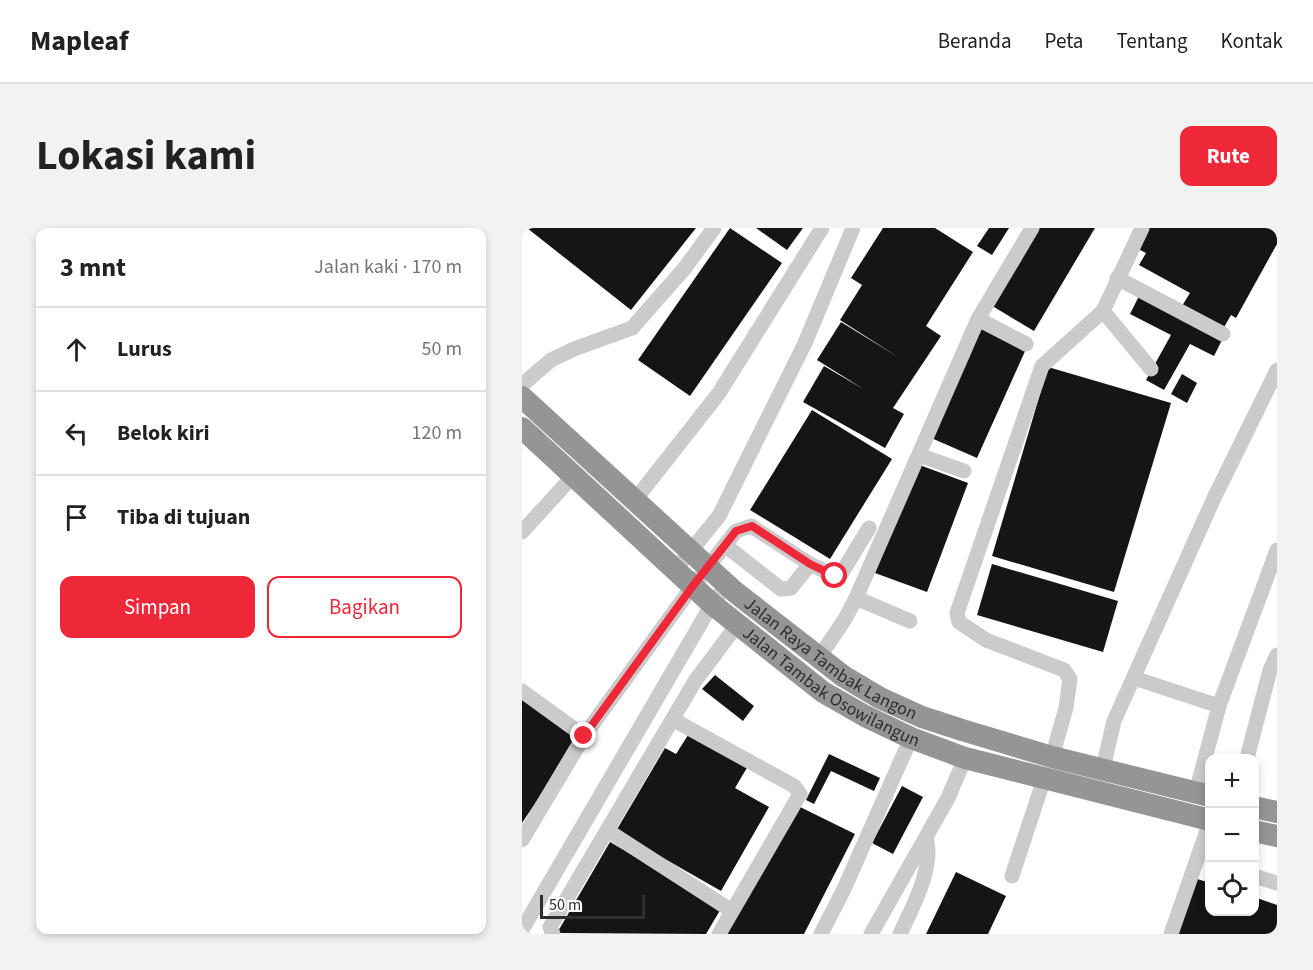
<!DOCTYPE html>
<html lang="id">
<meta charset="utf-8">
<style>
body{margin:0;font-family:"Source Sans 3",sans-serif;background:#f2f2f2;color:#222}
.controls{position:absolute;right:18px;bottom:18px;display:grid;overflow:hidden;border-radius:12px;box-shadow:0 3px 9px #0003}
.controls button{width:54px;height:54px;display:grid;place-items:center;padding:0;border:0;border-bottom:2px solid #e0e0e0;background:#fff;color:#222;font:30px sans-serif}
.scale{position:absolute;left:18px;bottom:15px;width:105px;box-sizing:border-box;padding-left:6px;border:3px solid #2e2e2e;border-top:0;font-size:16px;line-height:21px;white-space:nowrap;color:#2e2e2e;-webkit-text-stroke:4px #fff;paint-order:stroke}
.stop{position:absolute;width:18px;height:18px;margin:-14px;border:4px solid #ee2739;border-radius:50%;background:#fff}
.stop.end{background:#ee2739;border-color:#fff;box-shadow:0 2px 6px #0008}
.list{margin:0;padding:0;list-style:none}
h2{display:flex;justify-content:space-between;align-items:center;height:78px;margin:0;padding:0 24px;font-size:26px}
h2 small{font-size:20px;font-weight:400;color:#767676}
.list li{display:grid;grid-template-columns:39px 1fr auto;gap:18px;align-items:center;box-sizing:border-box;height:84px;padding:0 24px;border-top:2px solid #e0e0e0}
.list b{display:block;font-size:22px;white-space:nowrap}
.list em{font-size:20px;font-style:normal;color:#767676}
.actions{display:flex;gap:12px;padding:18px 24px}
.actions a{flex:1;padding:14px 0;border:2px solid #ee2739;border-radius:12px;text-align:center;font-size:21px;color:#ee2739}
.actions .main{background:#ee2739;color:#fff}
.icon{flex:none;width:33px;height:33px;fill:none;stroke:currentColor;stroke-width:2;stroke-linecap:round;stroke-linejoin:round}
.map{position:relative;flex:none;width:755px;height:706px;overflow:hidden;border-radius:12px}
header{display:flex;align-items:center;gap:36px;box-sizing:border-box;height:84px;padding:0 30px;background:#fff;border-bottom:2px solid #e0e0e0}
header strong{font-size:28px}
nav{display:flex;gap:33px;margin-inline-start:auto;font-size:21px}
.intro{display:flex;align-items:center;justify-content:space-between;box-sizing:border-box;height:144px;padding:0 36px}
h1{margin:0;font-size:42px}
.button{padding:15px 27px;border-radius:12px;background:#ee2739;color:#fff;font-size:21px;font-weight:700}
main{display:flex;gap:36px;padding:0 36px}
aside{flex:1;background:#fff;border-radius:12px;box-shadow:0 3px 9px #0003}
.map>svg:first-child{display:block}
.building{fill:#151515}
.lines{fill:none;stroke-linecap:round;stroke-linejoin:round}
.minor{stroke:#cbcbcb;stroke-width:15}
.highway{stroke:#959595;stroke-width:22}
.route{stroke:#ee2739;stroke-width:8}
.labels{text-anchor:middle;stroke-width:6;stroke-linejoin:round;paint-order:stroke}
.street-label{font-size:18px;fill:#2e2e2e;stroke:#fff}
</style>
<header>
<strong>Mapleaf</strong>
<nav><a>Beranda</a><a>Peta</a><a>Tentang</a><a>Kontak</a></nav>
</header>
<div class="intro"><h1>Lokasi kami</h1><a class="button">Rute</a></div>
<main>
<aside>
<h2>3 mnt<small>Jalan kaki · 170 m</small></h2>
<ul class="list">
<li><svg class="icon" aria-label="ahead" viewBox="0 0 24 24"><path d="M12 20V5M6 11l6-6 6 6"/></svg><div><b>Lurus</b></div><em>50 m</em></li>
<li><svg class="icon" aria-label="left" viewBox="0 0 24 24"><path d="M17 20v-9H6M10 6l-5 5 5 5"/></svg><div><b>Belok kiri</b></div><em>120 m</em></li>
<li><svg class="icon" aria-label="arrive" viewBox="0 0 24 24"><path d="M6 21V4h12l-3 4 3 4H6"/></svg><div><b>Tiba di tujuan</b></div></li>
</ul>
<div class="actions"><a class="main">Simpan</a><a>Bagikan</a></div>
</aside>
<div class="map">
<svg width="755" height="706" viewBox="0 0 755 706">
<rect width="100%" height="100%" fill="#fff"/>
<g class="building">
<path d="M5 0H174L109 82Z"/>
<path d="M208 0 260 35 168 168 116 132Z"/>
<path d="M234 0H281L265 22Z"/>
<path d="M361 0H413L451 24 404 98 419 108 371 180 382 186 363 220 281 174 302 138 343 162 295 132 319 94 376 129 318 92 340 57 329 50Z"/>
<path d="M467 0H487L470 27 455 18Z"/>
<path d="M513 0H573L512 103 467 76Z"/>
<path d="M624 0H755V16L714 90 709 87 701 101 660 78 668 65 617 37 624 25 614 20Z"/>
<path d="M617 68 701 110 692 128 668 116 642 162 624 152 649 107 608 86Z"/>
<path d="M456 99 504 121 455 230 407 209Z"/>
<path d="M526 139 649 175 592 364 470 328Z"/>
<path d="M660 146 675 155 665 175 649 166Z"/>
<path d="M290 182 370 231 308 331 228 282Z"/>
<path d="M395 236 446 255 405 364 353 345Z"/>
<path d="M470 336 596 373 581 424 455 387Z"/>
<path d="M193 447 232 478 221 493 180 461Z"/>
<path d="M0 472 57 510 0 595Z"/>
<path d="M168 504 226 538 213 560 247 579 199 663 94 603 143 520 154 526Z"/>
<path d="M307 526 358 550 352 563 309 543 292 576 284 572Z"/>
<path d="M380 558 401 569 371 626 350 615Z"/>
<path d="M274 577 333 606 282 706H203Z"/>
<path d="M88 614 200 679 184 706 35 705Z"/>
<path d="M434 644 484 668 466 706H404Z"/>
<path d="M672 650 688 655V684H732V669L755 677V706H654Z"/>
</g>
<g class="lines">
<g class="minor">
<path d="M595 50 701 106"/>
<path d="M581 83 629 141"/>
<path d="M456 91 504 116"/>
<path d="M0 157 29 132 52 121 110 100 162 41 192 0"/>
<path d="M397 227 442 243"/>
<path d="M113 272 197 165 300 0"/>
<path d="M0 304 51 248"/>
<path d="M204 318 259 361 269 360 288 336"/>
<path d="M154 341 197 288 283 115 331 0"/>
<path d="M334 370 388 393"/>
<path d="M296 431 323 391 334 370 456 91 510 0"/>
<path d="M612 450 697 478 674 564"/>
<path d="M0 463 62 508"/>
<path d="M697 478 755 322"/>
<path d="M152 492 272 558 278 566 197 706"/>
<path d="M530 529 544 480 548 451 542 442 464 412 437 394 435 385 520 138 581 83 620 0"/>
<path d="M725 530 748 442 755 427"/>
<path d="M581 540 592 493 692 270 755 142"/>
<path d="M86 603 210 683"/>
<path d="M0 612 62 508 170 359 214 303 229 298 288 336 313 348 319 346 347 300"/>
<path d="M490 648 522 551"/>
<path d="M732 648 755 655"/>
<path d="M0 702 190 376 205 357"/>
<path d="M31 706 28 699 173 453 215 397"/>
<path d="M299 706 322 661 389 510"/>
<path d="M349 706 426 570 443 530"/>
<path d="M378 706C390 680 413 638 404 610"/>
<path d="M649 706 688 594"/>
</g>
<g class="highway">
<path id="s1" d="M0 169 213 364 321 448 358 470 400 489 440 502 530 529 688 568"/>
<path id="s2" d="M0 200 190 376 301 464 343 488 389 510 443 530 688 592"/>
<path d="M732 579 755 584"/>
<path d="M732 603 755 608"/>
</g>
</g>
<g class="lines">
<path class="route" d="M62 508 170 359 214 303 230 298 288 336 313 348"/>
</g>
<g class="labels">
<g class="street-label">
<text dy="6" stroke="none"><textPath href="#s1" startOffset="406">Jalan Raya Tambak Langon</textPath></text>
<text dy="6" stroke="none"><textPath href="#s2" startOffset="405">Jalan Tambak Osowilangun</textPath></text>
</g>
</g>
</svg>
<div class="controls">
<button>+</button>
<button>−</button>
<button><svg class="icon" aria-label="locate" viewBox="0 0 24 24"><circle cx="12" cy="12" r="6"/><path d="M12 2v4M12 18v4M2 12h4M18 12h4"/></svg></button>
</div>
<div class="scale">50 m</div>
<div class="stop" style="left:313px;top:348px"></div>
<div class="stop end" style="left:62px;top:508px"></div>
</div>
</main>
